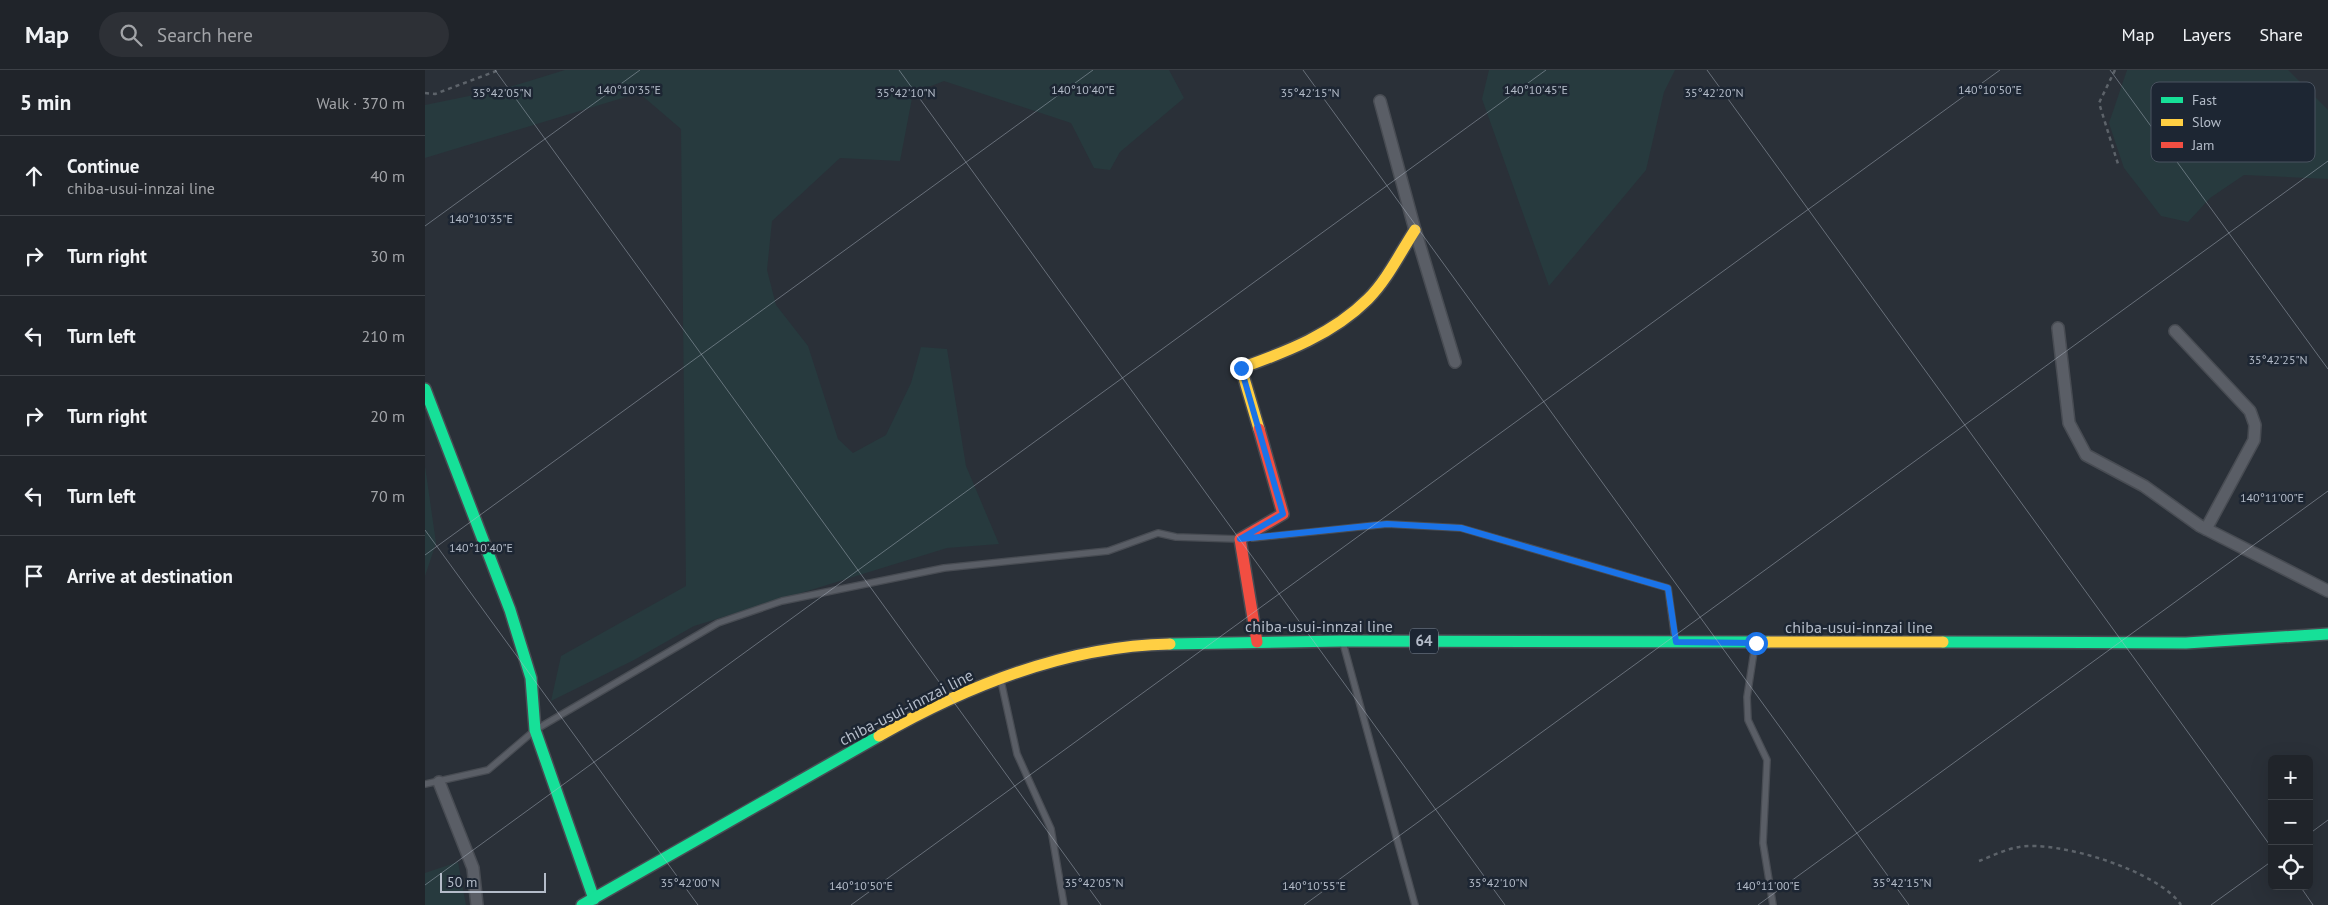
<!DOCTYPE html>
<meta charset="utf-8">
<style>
body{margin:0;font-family:"PT Sans",sans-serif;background:#2d3036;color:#f1f3f6}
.controls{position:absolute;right:15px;bottom:15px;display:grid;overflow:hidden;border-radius:8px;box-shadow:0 5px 20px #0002}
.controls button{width:45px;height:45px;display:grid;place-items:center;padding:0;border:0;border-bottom:1px solid #3d4147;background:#20242a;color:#f1f3f6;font:25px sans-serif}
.scale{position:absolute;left:15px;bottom:12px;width:106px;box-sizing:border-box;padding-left:5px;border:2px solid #b4bcc9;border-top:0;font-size:14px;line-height:18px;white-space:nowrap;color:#b4bcc9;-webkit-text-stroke:4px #1d2633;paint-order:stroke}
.stop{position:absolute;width:15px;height:15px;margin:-11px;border:4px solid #1a73e8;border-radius:50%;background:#fff}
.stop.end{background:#1a73e8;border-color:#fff;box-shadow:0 1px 5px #0008}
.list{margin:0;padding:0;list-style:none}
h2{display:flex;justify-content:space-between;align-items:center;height:65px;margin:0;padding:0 20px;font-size:21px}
h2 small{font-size:16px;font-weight:400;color:#a2a4a8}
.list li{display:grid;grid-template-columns:32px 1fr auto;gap:15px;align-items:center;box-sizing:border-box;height:80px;padding:0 20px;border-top:1px solid #3d4147}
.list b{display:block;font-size:19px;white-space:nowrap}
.list p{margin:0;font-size:16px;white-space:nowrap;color:#a2a4a8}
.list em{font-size:16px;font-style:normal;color:#a2a4a8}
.icon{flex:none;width:28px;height:28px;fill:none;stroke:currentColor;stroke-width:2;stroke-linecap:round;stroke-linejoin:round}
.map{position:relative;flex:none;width:1903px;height:835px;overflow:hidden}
header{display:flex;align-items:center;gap:30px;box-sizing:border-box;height:70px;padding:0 25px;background:#20242a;border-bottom:1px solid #3d4147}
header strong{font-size:24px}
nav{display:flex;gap:28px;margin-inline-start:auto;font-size:18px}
.search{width:350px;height:45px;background:#2d3036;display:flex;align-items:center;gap:12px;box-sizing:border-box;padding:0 18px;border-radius:28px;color:#a2a4a8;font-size:19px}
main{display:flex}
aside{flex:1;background:#20242a}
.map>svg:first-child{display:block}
.green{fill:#273a3e}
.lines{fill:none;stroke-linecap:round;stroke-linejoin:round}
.lane-casing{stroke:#484c53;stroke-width:8}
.street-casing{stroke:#484c53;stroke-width:14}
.fast-casing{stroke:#484c53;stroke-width:14}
.slow-casing{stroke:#484c53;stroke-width:14}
.jam-casing{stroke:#484c53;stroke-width:14}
.path{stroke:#5d636a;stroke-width:2.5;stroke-dasharray:4 4;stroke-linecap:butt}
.lane{stroke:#5a5e66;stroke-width:5.5}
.street{stroke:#5a5e66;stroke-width:11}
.fast{stroke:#16e098;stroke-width:11}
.slow{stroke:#ffcf43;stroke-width:11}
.jam{stroke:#f24e42;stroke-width:11}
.route{stroke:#1a73e8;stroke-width:6}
.ticks{fill:none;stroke:#b4bcc9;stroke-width:1;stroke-opacity:0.45}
.labels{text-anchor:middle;stroke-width:5;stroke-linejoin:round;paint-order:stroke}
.shield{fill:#1d2633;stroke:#878f9c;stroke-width:1}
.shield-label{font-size:15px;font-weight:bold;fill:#b4bcc9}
.street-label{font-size:16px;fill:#b4bcc9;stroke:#1d2633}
.key{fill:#1d2633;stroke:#4a5360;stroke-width:1}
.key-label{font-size:14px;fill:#b4bcc9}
.ticks-label{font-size:12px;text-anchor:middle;fill:#b4bcc9;stroke:#1d2633;stroke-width:5;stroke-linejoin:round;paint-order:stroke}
</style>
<header>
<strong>Map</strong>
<div class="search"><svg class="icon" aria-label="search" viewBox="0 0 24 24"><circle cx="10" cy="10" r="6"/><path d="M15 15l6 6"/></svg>Search here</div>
<nav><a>Map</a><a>Layers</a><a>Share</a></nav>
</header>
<main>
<aside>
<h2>5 min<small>Walk · 370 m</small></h2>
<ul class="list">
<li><svg class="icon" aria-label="ahead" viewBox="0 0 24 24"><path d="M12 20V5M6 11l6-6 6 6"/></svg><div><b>Continue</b><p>chiba-usui-innzai line</p></div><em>40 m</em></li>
<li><svg class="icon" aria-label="right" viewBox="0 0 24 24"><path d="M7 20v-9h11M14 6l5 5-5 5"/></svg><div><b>Turn right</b></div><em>30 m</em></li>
<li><svg class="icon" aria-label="left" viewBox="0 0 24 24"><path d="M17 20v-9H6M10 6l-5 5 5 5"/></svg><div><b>Turn left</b></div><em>210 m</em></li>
<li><svg class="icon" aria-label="right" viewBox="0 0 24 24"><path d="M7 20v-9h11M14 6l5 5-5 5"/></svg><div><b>Turn right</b></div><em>20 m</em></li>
<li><svg class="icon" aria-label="left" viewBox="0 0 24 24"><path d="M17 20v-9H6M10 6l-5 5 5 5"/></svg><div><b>Turn left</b></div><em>70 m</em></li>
<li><svg class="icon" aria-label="arrive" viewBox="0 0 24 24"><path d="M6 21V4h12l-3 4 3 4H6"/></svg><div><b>Arrive at destination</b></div></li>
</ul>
</aside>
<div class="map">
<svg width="1903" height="835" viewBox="0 0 1903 835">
<rect width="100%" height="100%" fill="#2a3038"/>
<g class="green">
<path d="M140 0H744L759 28 695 82 685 100 669 98 646 53 519 11 488 23 475 91 415 88 347 151 342 200 351 235 383 276 413 369 428 383 461 365 486 313 496 277 522 279 541 396 574 474 522 478 269 556 209 590 126 631 136 586 261 516 256 59 214 23 0 88V35L78 19Z"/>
<path d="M1064 0H1250L1239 22 1221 100 1124 216 1057 29Z"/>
<path d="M1702 0H1863L1903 40V109L1819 105 1785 128 1763 152 1736 146 1699 98 1684 53Z"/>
<path d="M0 396 11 473 0 506Z"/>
<path d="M33 792 41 835H0V803Z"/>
</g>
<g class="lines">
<defs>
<g id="lane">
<path d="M828 468 962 454 1036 458 1243 518 1250 569"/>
<path d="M918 573 990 835"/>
<path d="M1330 575 1322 627 1323 650 1342 690 1338 773 1348 835"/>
<path d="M576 611 592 684 626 759 639 835"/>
<path d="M0 714 63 700 110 660 293 553 357 531 519 498 683 481 733 463 751 467 813 469"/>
</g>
<g id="street">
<path d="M955 31 990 160 1030 292"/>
<path d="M1633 258 1644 353 1661 385 1719 416 1775 456 1903 521"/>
<path d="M1750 261 1825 341 1830 355 1829 370 1781 459"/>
<path d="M14 712 48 798 52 835"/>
</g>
<g id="fast">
<path d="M0 319 85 540 106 608 110 660 169 829"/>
<path d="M1518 572 1761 573 1903 564"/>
<path d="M745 574 917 571 1343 572"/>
<path d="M157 835 454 666"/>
</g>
<g id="slow">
<path d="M834 359 816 298C861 282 908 264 943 229 962 210 975 183 990 160"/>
<path d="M1343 572H1518"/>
<path d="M454 666C543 615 642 576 745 574"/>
</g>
<path id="jam" d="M832 572 815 469 858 444 834 359"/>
</defs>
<use href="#lane" class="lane-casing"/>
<use href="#street" class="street-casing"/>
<use href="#fast" class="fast-casing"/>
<use href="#slow" class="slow-casing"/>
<use href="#jam" class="jam-casing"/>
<g class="path">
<path d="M1690 0 1674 33 1693 94"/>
<path d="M0 23 10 24 74 0"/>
<path d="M1554 791C1567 786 1581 779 1594 777 1633 770 1734 801 1756 835"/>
</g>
<use href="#lane" class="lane"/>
<use href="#street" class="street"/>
<use href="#fast" class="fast"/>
<use href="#slow" class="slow"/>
<use href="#jam" class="jam"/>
</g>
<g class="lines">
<path class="route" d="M816 298 858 444 815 469 962 454 1036 458 1243 518 1251 572 1331 573"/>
</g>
<path class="ticks" d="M70 0 676 835M474 0 1080 835M878 0 1484 835M1282 0 1847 778M1685 0 1903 299M0 156 215 0M0 460 273 835M0 485 668 0M1884 764 1903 750M0 815 1121 0M1875 816 1888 835M426 835 1575 0M879 835 1903 91M1333 835 1903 421M1786 835 1847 791"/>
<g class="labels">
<rect class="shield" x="985" y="558.5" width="28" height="25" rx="4"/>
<g class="shield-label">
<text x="999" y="576">64</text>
</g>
<g class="street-label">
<text x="894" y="562">chiba-usui-innzai line</text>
<text x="1434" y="563">chiba-usui-innzai line</text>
<text transform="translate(481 637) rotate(-27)" y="6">chiba-usui-innzai line</text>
</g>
</g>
<rect x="1726" y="12" width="164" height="80" rx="8" class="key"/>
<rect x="1736" y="27" width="22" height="6" fill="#16e098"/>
<rect x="1736" y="49" width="22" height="7" fill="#ffcf43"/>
<rect x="1736" y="72" width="22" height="6" fill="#f24e42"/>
<g class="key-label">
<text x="1767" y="35">Fast</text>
<text x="1767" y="57">Slow</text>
<text x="1767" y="80">Jam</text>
</g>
<g class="ticks-label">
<text x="204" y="24">140°10'35"E</text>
<text x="658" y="24">140°10'40"E</text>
<text x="1111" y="24">140°10'45"E</text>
<text x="1565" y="24">140°10'50"E</text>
<text x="77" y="27">35°42'05"N</text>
<text x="481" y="27">35°42'10"N</text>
<text x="885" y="27">35°42'15"N</text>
<text x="1289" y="27">35°42'20"N</text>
<text x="56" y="153">140°10'35"E</text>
<text x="1853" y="294">35°42'25"N</text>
<text x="1847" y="432">140°11'00"E</text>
<text x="56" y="482">140°10'40"E</text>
<text x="265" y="817">35°42'00"N</text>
<text x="669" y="817">35°42'05"N</text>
<text x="1073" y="817">35°42'10"N</text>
<text x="1477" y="817">35°42'15"N</text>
<text x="436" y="820">140°10'50"E</text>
<text x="889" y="820">140°10'55"E</text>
<text x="1343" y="820">140°11'00"E</text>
</g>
</svg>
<div class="controls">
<button>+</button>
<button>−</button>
<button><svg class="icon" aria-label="locate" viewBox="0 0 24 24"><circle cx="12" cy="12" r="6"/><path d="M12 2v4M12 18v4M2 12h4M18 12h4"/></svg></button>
</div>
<div class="scale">50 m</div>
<div class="stop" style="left:1331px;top:573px"></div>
<div class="stop end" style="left:816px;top:298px"></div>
</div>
</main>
